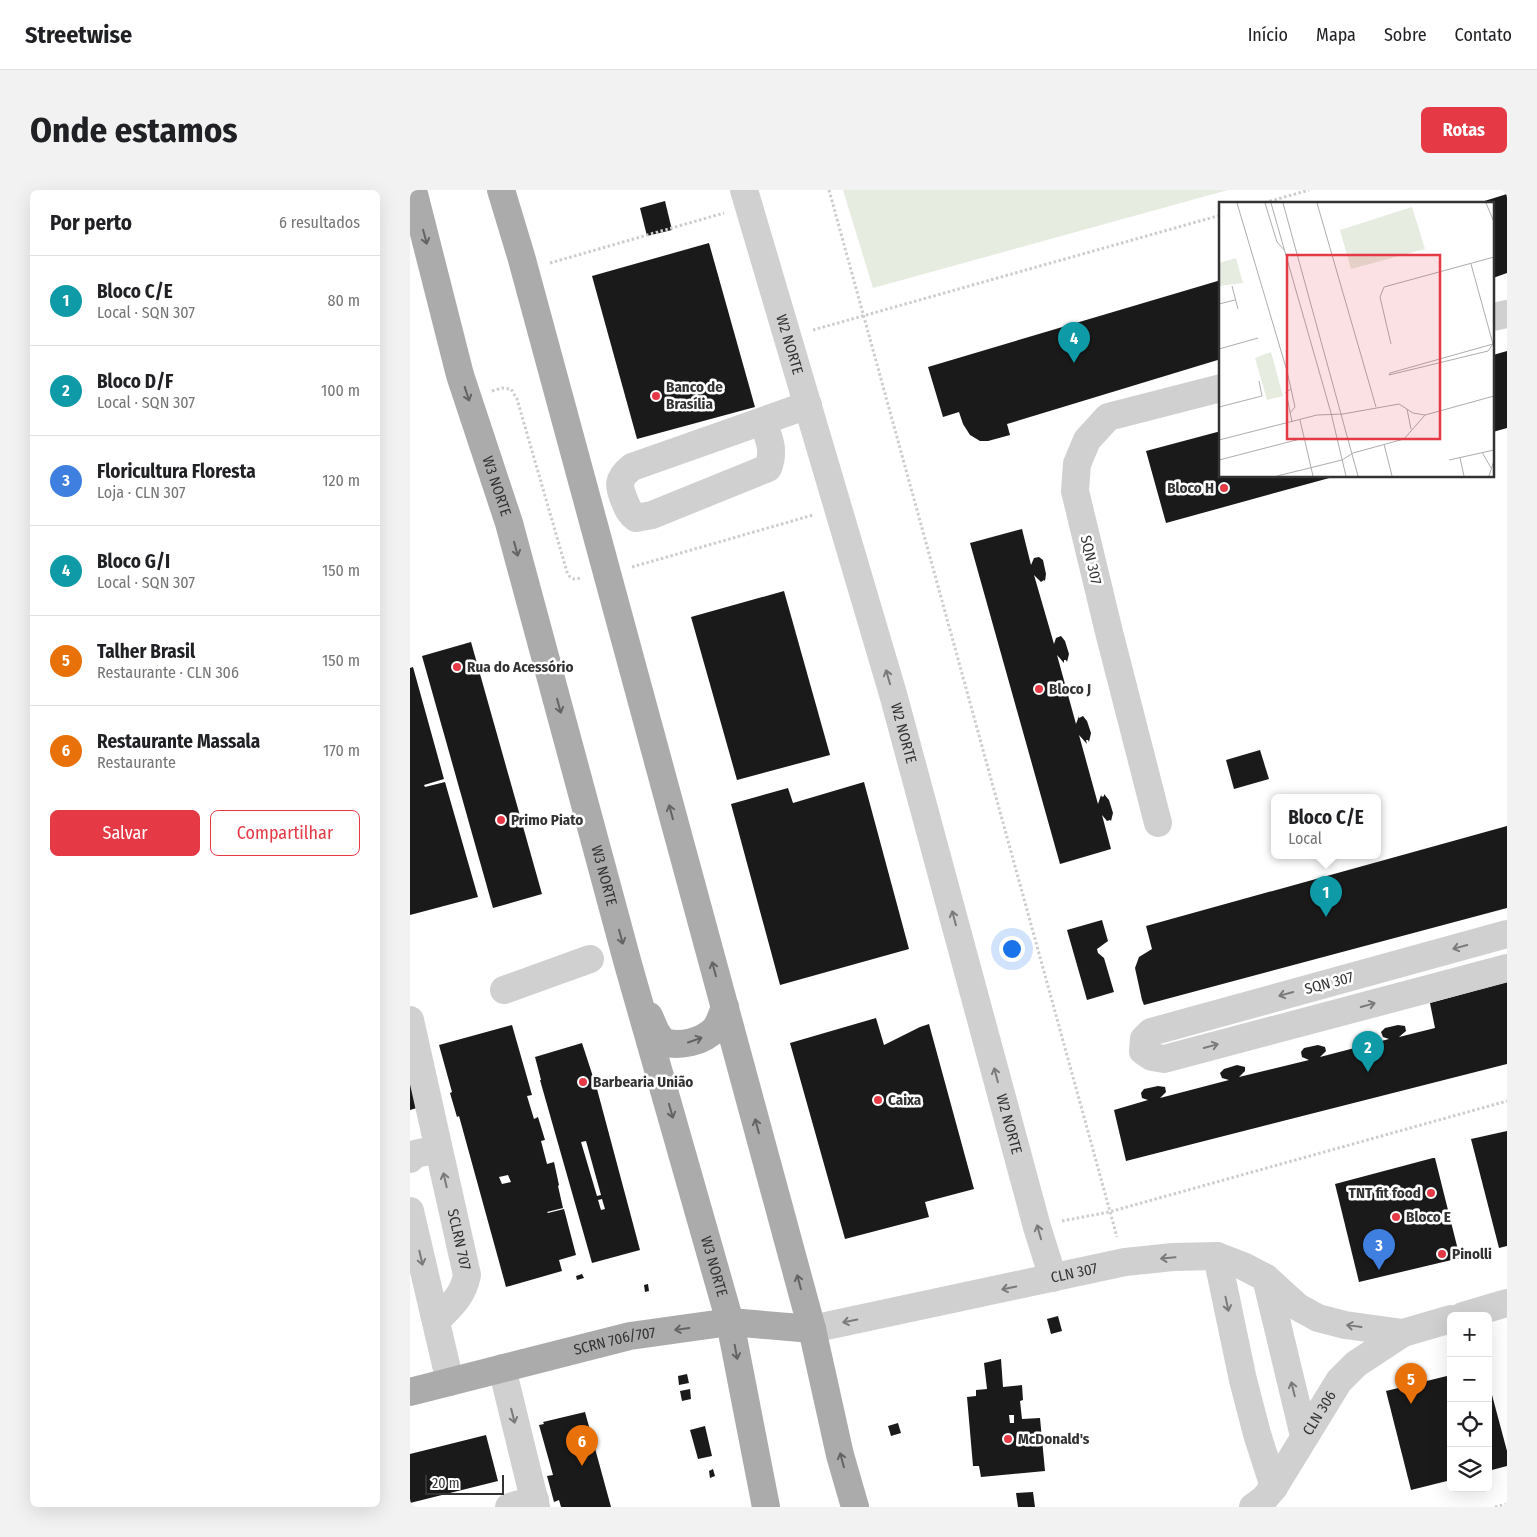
<!DOCTYPE html>
<html lang="pt">
<meta charset="utf-8">
<style>
body{margin:0;font-family:"Fira Sans Condensed",sans-serif;background:#f2f2f2;color:#202124}
.controls{position:absolute;right:15px;bottom:15px;display:grid;overflow:hidden;border-radius:8px;box-shadow:0 5px 20px #0002}
.controls button{width:45px;height:45px;display:grid;place-items:center;padding:0;border:0;border-bottom:1px solid #e0e0e0;background:#fff;color:#202124;font:25px sans-serif}
.scale{position:absolute;left:15px;bottom:12px;width:79px;box-sizing:border-box;padding-left:5px;border:2px solid #333;border-top:0;font-size:14px;line-height:18px;white-space:nowrap;color:#333;-webkit-text-stroke:4px #fff;paint-order:stroke}
.you{position:absolute;left:601px;top:758px;width:18px;height:18px;margin:-12px;border:4px solid #fff;border-radius:50%;background:#1a73e8;box-shadow:0 0 0 8px #1a73e833}
.badge{display:grid;place-items:center;width:32px;height:32px;border-radius:50%;background:#e63946;color:#fff;font-size:16px;font-weight:700}
.pin{position:absolute;translate:-50% -41px;filter:drop-shadow(0 1px 2px #0008)}
.pin::after{content:'';position:absolute;top:26px;width:18px;height:15px;background:inherit;clip-path:polygon(0 0,100% 0,50% 100%)}
.popup{position:absolute;left:861px;top:604px;width:110px;height:65px;box-sizing:border-box;display:grid;place-content:center;border-radius:8px;background:#fff;filter:drop-shadow(0 1px 4px #0005);font-size:16px;white-space:nowrap;color:#757577}
.popup b{font-size:19px;color:#202124}
.popup::after{content:'';position:absolute;left:50%;top:100%;margin-left:-10px;border:10px solid transparent;border-top-color:#fff}
.list{margin:0;padding:0;list-style:none}
h2{display:flex;justify-content:space-between;align-items:center;height:65px;margin:0;padding:0 20px;font-size:21px}
h2 small{font-size:16px;font-weight:400;color:#757577}
.list li{display:grid;grid-template-columns:32px 1fr auto;gap:15px;align-items:center;box-sizing:border-box;height:90px;padding:0 20px;border-top:1px solid #e0e0e0}
.list b{display:block;font-size:19px;white-space:nowrap}
.list p{margin:0;font-size:16px;white-space:nowrap;color:#757577}
.list em{font-size:16px;font-style:normal;color:#757577}
.actions{display:flex;gap:10px;padding:15px 20px}
.actions a{flex:1;padding:11px 0;border:1px solid #e63946;border-radius:8px;text-align:center;font-size:18px;color:#e63946}
.actions .main{background:#e63946;color:#fff}
.icon{flex:none;width:28px;height:28px;fill:none;stroke:currentColor;stroke-width:2;stroke-linecap:round;stroke-linejoin:round}
.map{position:relative;flex:none;width:1097px;height:1317px;overflow:hidden;border-radius:8px}
header{display:flex;align-items:center;gap:30px;box-sizing:border-box;height:70px;padding:0 25px;background:#fff;border-bottom:1px solid #e0e0e0}
header strong{font-size:24px}
nav{display:flex;gap:28px;margin-inline-start:auto;font-size:18px}
.intro{display:flex;align-items:center;justify-content:space-between;box-sizing:border-box;height:120px;padding:0 30px}
h1{margin:0;font-size:35px}
.button{padding:12px 22px;border-radius:8px;background:#e63946;color:#fff;font-size:18px;font-weight:700}
main{display:flex;gap:30px;padding:0 30px}
aside{flex:1;background:#fff;border-radius:8px;box-shadow:0 5px 20px #0002}
.map>svg:first-child{display:block}
.green{fill:#e6ecdf}
.building{fill:#1a1a1a;fill-rule:evenodd}
.lines{fill:none;stroke-linecap:round;stroke-linejoin:round}
.path{stroke:#cdcdcd;stroke-width:3;stroke-dasharray:2.5 2.5;stroke-linecap:butt}
.minor{stroke:#d0d0d0;stroke-width:28}
.major{stroke:#ababab;stroke-width:28}
.oneway{stroke:#636363}
.oneway2{stroke:#7a7a7a}
.poi-dot{fill:#e63946;stroke:#fff;stroke-width:2}
.labels{text-anchor:middle;stroke-width:5;stroke-linejoin:round;paint-order:stroke}
.street-label{font-size:15px;fill:#333;stroke:#fff}
.poi-label{font-size:15px;font-weight:bold;fill:#333;stroke:#fff;text-anchor:start}
.inset-road{fill:none;stroke:#adadad;stroke-width:1}
.view{fill:#e63946;fill-opacity:0.15;stroke:#e63946;stroke-width:2.5}
.inset-edge{fill:none;stroke:#333;stroke-width:2.5}
</style>
<header>
<strong>Streetwise</strong>
<nav><a>Início</a><a>Mapa</a><a>Sobre</a><a>Contato</a></nav>
</header>
<div class="intro"><h1>Onde estamos</h1><a class="button">Rotas</a></div>
<main>
<aside>
<h2>Por perto<small>6 resultados</small></h2>
<ul class="list">
<li><span class="badge" style="background:#0f9aa8">1</span><div><b>Bloco C/E</b><p>Local · SQN 307</p></div><em>80 m</em></li>
<li><span class="badge" style="background:#0f9aa8">2</span><div><b>Bloco D/F</b><p>Local · SQN 307</p></div><em>100 m</em></li>
<li><span class="badge" style="background:#3f7fe0">3</span><div><b>Floricultura Floresta</b><p>Loja · CLN 307</p></div><em>120 m</em></li>
<li><span class="badge" style="background:#0f9aa8">4</span><div><b>Bloco G/I</b><p>Local · SQN 307</p></div><em>150 m</em></li>
<li><span class="badge" style="background:#e8710a">5</span><div><b>Talher Brasil</b><p>Restaurante · CLN 306</p></div><em>150 m</em></li>
<li><span class="badge" style="background:#e8710a">6</span><div><b>Restaurante Massala</b><p>Restaurante</p></div><em>170 m</em></li>
</ul>
<div class="actions"><a class="main">Salvar</a><a>Compartilhar</a></div>
</aside>
<div class="map">
<svg width="1097" height="1317" viewBox="0 0 1097 1317">
<rect width="100%" height="100%" fill="#fff"/>
<path class="green" d="M433 0H818L463 98Z"/>
<g class="building">
<path d="M1097 4V83L1083 88V14L1068 13Z"/>
<path d="M255 11 262 40 237 46 230 18Z"/>
<path d="M299 53 345 217 227 249 182 86Z"/>
<path d="M811 90V169L597 234 600 245 578 251H570L560 245 553 234 549 222 533 227 518 177Z"/>
<path d="M1097 161V238L1083 242V165Z"/>
<path d="M811 241V286L923 287 756 333 736 261Z"/>
<path d="M612 339 621 375 624 368 629 367 633 370 636 384 635 391 634 390 631 392 624 385 644 454 646 448 651 446 655 451 659 464 657 472 656 470H654V473L647 465 666 534 669 526V528L673 526 677 531 681 543 679 552 678 550H676L677 554 669 545 688 614 691 605 692 607 694 606V604L699 610 703 623 701 631 700 630 697 631 692 625 701 659 650 674 560 353Z"/>
<path d="M374 401 420 565 327 590 281 427Z"/>
<path d="M61 452 132 704 83 718 12 466Z"/>
<path d="M3 477 34 589 14 595 15 597 35 592 68 707 0 725V478Z"/>
<path d="M850 560 859 589 824 599 816 570Z"/>
<path d="M454 592 499 759 370 795 321 614 378 598 383 613Z"/>
<path d="M1097 636V718L734 815 732 810 725 778 729 767 742 759 736 736Z"/>
<path d="M692 730 698 751 687 759 688 763 694 768 704 802 677 810 657 740Z"/>
<path d="M1097 792V874L716 971 704 920 738 910 732 908 731 903 734 899 748 896 755 897 756 902 750 908 819 890 812 888 810 883 814 879 827 875 835 877V881L829 887 899 870 892 867 891 862 894 858 908 855 915 857 916 861 910 867 979 849 973 847 971 842 975 838 988 835 995 836 996 841 989 847 1025 838 1020 813Z"/>
<path d="M466 828 474 855 510 837 519 834 564 999 515 1012 519 1027 435 1049 380 853Z"/>
<path d="M102 835 122 905 117 906 124 929 128 927 135 950 131 951 137 974 144 972 149 995 148 996 153 1018 137 1022 138 1023 154 1019 166 1065 149 1070 152 1081 96 1097 49 926 47 927 40 903 42 902 29 855ZM98 985 101 992 92 994 89 987Z"/>
<path d="M172 853 187 899 230 1060 182 1073 130 890H131L125 867ZM176 951 191 1005 187 1006 171 952ZM192 1009 195 1019 191 1020 188 1010Z"/>
<path d="M0 879 10 917 0 920Z"/>
<path d="M1097 941V1056L1089 1058 1061 949Z"/>
<path d="M1023 968H1025L1050 1068 949 1092 925 994Z"/>
<path d="M172 1084 174 1088 167 1090 166 1086Z"/>
<path d="M238 1094 239 1101 235 1102 234 1095Z"/>
<path d="M648 1126 652 1141 641 1144 637 1129Z"/>
<path d="M591 1169 593 1197 612 1195 613 1210 610 1211 612 1229 630 1228 635 1281 571 1287 569 1276H563L557 1207 566 1206V1200L577 1199 574 1173ZM599 1225H604V1233H600Z"/>
<path d="M277 1184 279 1193 269 1195 268 1186Z"/>
<path d="M1041 1185V1290L1001 1300 976 1201Z"/>
<path d="M1078 1190 1097 1261V1276L1078 1281Z"/>
<path d="M280 1199 281 1209 272 1211 270 1201Z"/>
<path d="M175 1222 189 1273 201 1317H151L149 1310 144 1312 137 1286 143 1285 129 1235 134 1234 133 1232Z"/>
<path d="M488 1233 491 1243 481 1246 478 1236Z"/>
<path d="M295 1236 302 1266 288 1269 280 1240Z"/>
<path d="M76 1245 88 1291 0 1313V1264Z"/>
<path d="M303 1279 305 1286 300 1288 299 1281Z"/>
<path d="M623 1302 625 1317H608L606 1303Z"/>
</g>
<g class="lines">
<g class="path">
<path d="M419 0 707 1047"/>
<path d="M850 14 899 0"/>
<path d="M140 73 314 23"/>
<path d="M403 140 811 25"/>
<path d="M82 201 92 198 101 199 107 209 157 382 160 387 164 389 172 388"/>
<path d="M222 377 403 325"/>
<path d="M652 1031 699 1022 1097 911"/>
<path d="M1085 1317 1097 1314"/>
</g>
<g class="minor">
<path id="s1" d="M334 0 483 504 627 1037 643 1088"/>
<path d="M1083 127 1097 124"/>
<path d="M353 231C359 250 365 259 358 278L242 325 226 328C220 324 218 319 215 312 208 296 207 289 222 277L398 215"/>
<path d="M748 633 699 442 665 301 667 274 677 250 698 227 811 198"/>
<path d="M1097 744 741 842 734 849 733 861 742 867 754 869 1097 778"/>
<path d="M94 800 180 769"/>
<path id="s2" d="M0 830 57 1085C53 1106 41 1116 26 1131"/>
<path d="M0 969 5 964 28 959"/>
<path d="M0 1021 40 1192"/>
<path d="M807 1066 833 1190 847 1244 864 1297"/>
<path d="M856 1088 894 1246"/>
<path d="M1053 1126 1097 1113"/>
<path id="s3" d="M402 1139 715 1072 763 1067 807 1066 833 1076 856 1088 888 1117 908 1128 935 1135 993 1143"/>
<path d="M92 1178 126 1317"/>
<path d="M99 1317 125 1310"/>
<path id="s4" d="M843 1317 854 1309 864 1297 929 1191 946 1174 993 1143 1041 1129"/>
</g>
<g class="major">
<path id="s5" d="M3 0 50 185 99 333 218 774 320 1132 356 1317"/>
<path d="M91 0 111 66 402 1139 430 1265 445 1317"/>
<path d="M239 826 246 842 253 852C270 857 293 852 305 839 310 833 312 824 315 817"/>
<path id="s6" d="M0 1202 220 1146 320 1132 402 1139"/>
</g>
</g>
<defs><path id="oneway-shaft" d="M-6 0H5M1.5-3L5.5 0L1.5 3" fill="none" stroke-width="1.6" stroke-linecap="round" stroke-linejoin="round" transform="scale(1.25)"/></defs>
<g class="oneway">
<use href="#oneway-shaft" transform="translate(15 47) rotate(75)"/>
<use href="#oneway-shaft" transform="translate(57 204) rotate(72)"/>
<use href="#oneway-shaft" transform="translate(106 359) rotate(75)"/>
<use href="#oneway-shaft" transform="translate(149 516) rotate(75)"/>
<use href="#oneway-shaft" transform="translate(261 622) rotate(-105)"/>
<use href="#oneway-shaft" transform="translate(211 747) rotate(75)"/>
<use href="#oneway-shaft" transform="translate(304 779) rotate(-105)"/>
<use href="#oneway-shaft" transform="translate(285 850) rotate(-19)"/>
<use href="#oneway-shaft" transform="translate(261 921) rotate(74)"/>
<use href="#oneway-shaft" transform="translate(347 936) rotate(-105)"/>
<use href="#oneway-shaft" transform="translate(389 1092) rotate(-105)"/>
<use href="#oneway-shaft" transform="translate(272 1139) rotate(172)"/>
<use href="#oneway-shaft" transform="translate(326 1162) rotate(79)"/>
<use href="#oneway-shaft" transform="translate(432 1270) rotate(-105)"/>
</g>
<g class="oneway2">
<use href="#oneway-shaft" transform="translate(478 487) rotate(-106)"/>
<use href="#oneway-shaft" transform="translate(544 728) rotate(-105)"/>
<use href="#oneway-shaft" transform="translate(1050 757) rotate(165)"/>
<use href="#oneway-shaft" transform="translate(876 804) rotate(165)"/>
<use href="#oneway-shaft" transform="translate(958 815) rotate(-15)"/>
<use href="#oneway-shaft" transform="translate(801 856) rotate(-15)"/>
<use href="#oneway-shaft" transform="translate(586 885) rotate(-105)"/>
<use href="#oneway-shaft" transform="translate(35 990) rotate(-103)"/>
<use href="#oneway-shaft" transform="translate(629 1042) rotate(-106)"/>
<use href="#oneway-shaft" transform="translate(11 1068) rotate(77)"/>
<use href="#oneway-shaft" transform="translate(758 1068) rotate(175)"/>
<use href="#oneway-shaft" transform="translate(599 1098) rotate(168)"/>
<use href="#oneway-shaft" transform="translate(817 1114) rotate(78)"/>
<use href="#oneway-shaft" transform="translate(440 1131) rotate(168)"/>
<use href="#oneway-shaft" transform="translate(944 1136) rotate(-172)"/>
<use href="#oneway-shaft" transform="translate(883 1199) rotate(-104)"/>
<use href="#oneway-shaft" transform="translate(103 1226) rotate(76)"/>
</g>
<g class="poi-dot">
<circle cx="246" cy="206" r="5"/>
<circle cx="814" cy="298" r="5"/>
<circle cx="47" cy="477" r="5"/>
<circle cx="629" cy="499" r="5"/>
<circle cx="91" cy="630" r="5"/>
<circle cx="173" cy="892" r="5"/>
<circle cx="468" cy="910" r="5"/>
<circle cx="1021" cy="1003" r="5"/>
<circle cx="986" cy="1027" r="5"/>
<circle cx="1032" cy="1064" r="5"/>
<circle cx="598" cy="1249" r="5"/>
</g>
<g class="labels">
<g class="street-label">
<text dy="5" stroke="none"><textPath href="#s1" startOffset="161">W2 NORTE</textPath></text>
<text dy="5" stroke="none"><textPath href="#s5" startOffset="308">W3 NORTE</textPath></text>
<text transform="translate(681 370) rotate(77)" y="5">SQN 307</text>
<text dy="5" stroke="none"><textPath href="#s1" startOffset="566">W2 NORTE</textPath></text>
<text dy="5" stroke="none"><textPath href="#s5" startOffset="712">W3 NORTE</textPath></text>
<text transform="translate(919 793) rotate(-15)" y="5">SQN 307</text>
<text dy="5" stroke="none"><textPath href="#s1" startOffset="971">W2 NORTE</textPath></text>
<text dy="5" stroke="none"><textPath href="#s2" startOffset="225">SCLRN 707</textPath></text>
<text dy="5" stroke="none"><textPath href="#s5" startOffset="1118">W3 NORTE</textPath></text>
<text dy="5" stroke="none"><textPath href="#s3" startOffset="268">CLN 307</textPath></text>
<text dy="5" stroke="none"><textPath href="#s6" startOffset="211">SCRN 706/707</textPath></text>
<text dy="5" stroke="none"><textPath href="#s4" startOffset="116">CLN 306</textPath></text>
</g>
<g class="poi-label">
<text x="256" y="202">Banco de<tspan x="256" dy="17">Brasília</tspan></text>
<text x="804" y="303" text-anchor="end">Bloco H</text>
<text x="57" y="482">Rua do Acessório</text>
<text x="639" y="504">Bloco J</text>
<text x="101" y="635">Primo Piato</text>
<text x="183" y="897">Barbearia União</text>
<text x="478" y="915">Caixa</text>
<text x="1011" y="1008" text-anchor="end">TNT fit food</text>
<text x="996" y="1032">Bloco E</text>
<text x="1042" y="1069">Pinolli</text>
<text x="608" y="1254">McDonald's</text>
</g>
</g>
<g transform="translate(809 12)">
<rect width="275" height="275" fill="#fff"/>
<path d="M193 5 206 47 132 67 121 28ZM17 56 24 81 0 84V61ZM52 150 64 194 48 198 36 156Z" fill="#e6ecdf"/>
<path class="inset-road" d="M18 1 68 169 76 205 71 211M46 1 58 40 66 49M52 1 112 211 127 274M64 1 139 274M98 1 157 205M267 1 275 20M252 62 274 142M13 84 19 107M0 102 16 98M172 142 161 95 165 85 275 55M274 142 269 149 170 173 171 171ZM0 147 39 136M72 187 67 190 73 220M0 205 43 194 40 179M188 207 192 227M124 212 180 202 194 211 206 213M81 218 94 274M0 238 98 213 124 212M165 242 173 274M263 250 272 266M134 251 185 237 206 213 275 194M241 256 245 274M0 258 85 236M230 258 275 248M58 274 123 258 134 251M270 274 275 259"/>
<path class="view" d="M68 53H221V237H68Z"/>
<rect width="275" height="275" class="inset-edge"/>
</g>
</svg>
<div class="controls">
<button>+</button>
<button>−</button>
<button><svg class="icon" aria-label="locate" viewBox="0 0 24 24"><circle cx="12" cy="12" r="6"/><path d="M12 2v4M12 18v4M2 12h4M18 12h4"/></svg></button>
<button><svg class="icon" aria-label="layers" viewBox="0 0 24 24"><path d="M12 4l9 5-9 5-9-5zM3 14l9 5 9-5"/></svg></button>
</div>
<div class="scale">20 m</div>
<div class="you"></div>
<div class="pin badge" style="left:916px;top:727px;background:#0f9aa8">1</div>
<div class="popup"><b>Bloco C/E</b>Local</div>
<div class="pin badge" style="left:958px;top:882px;background:#0f9aa8">2</div>
<div class="pin badge" style="left:969px;top:1080px;background:#3f7fe0">3</div>
<div class="pin badge" style="left:664px;top:173px;background:#0f9aa8">4</div>
<div class="pin badge" style="left:1001px;top:1214px;background:#e8710a">5</div>
<div class="pin badge" style="left:172px;top:1276px;background:#e8710a">6</div>
</div>
</main>
